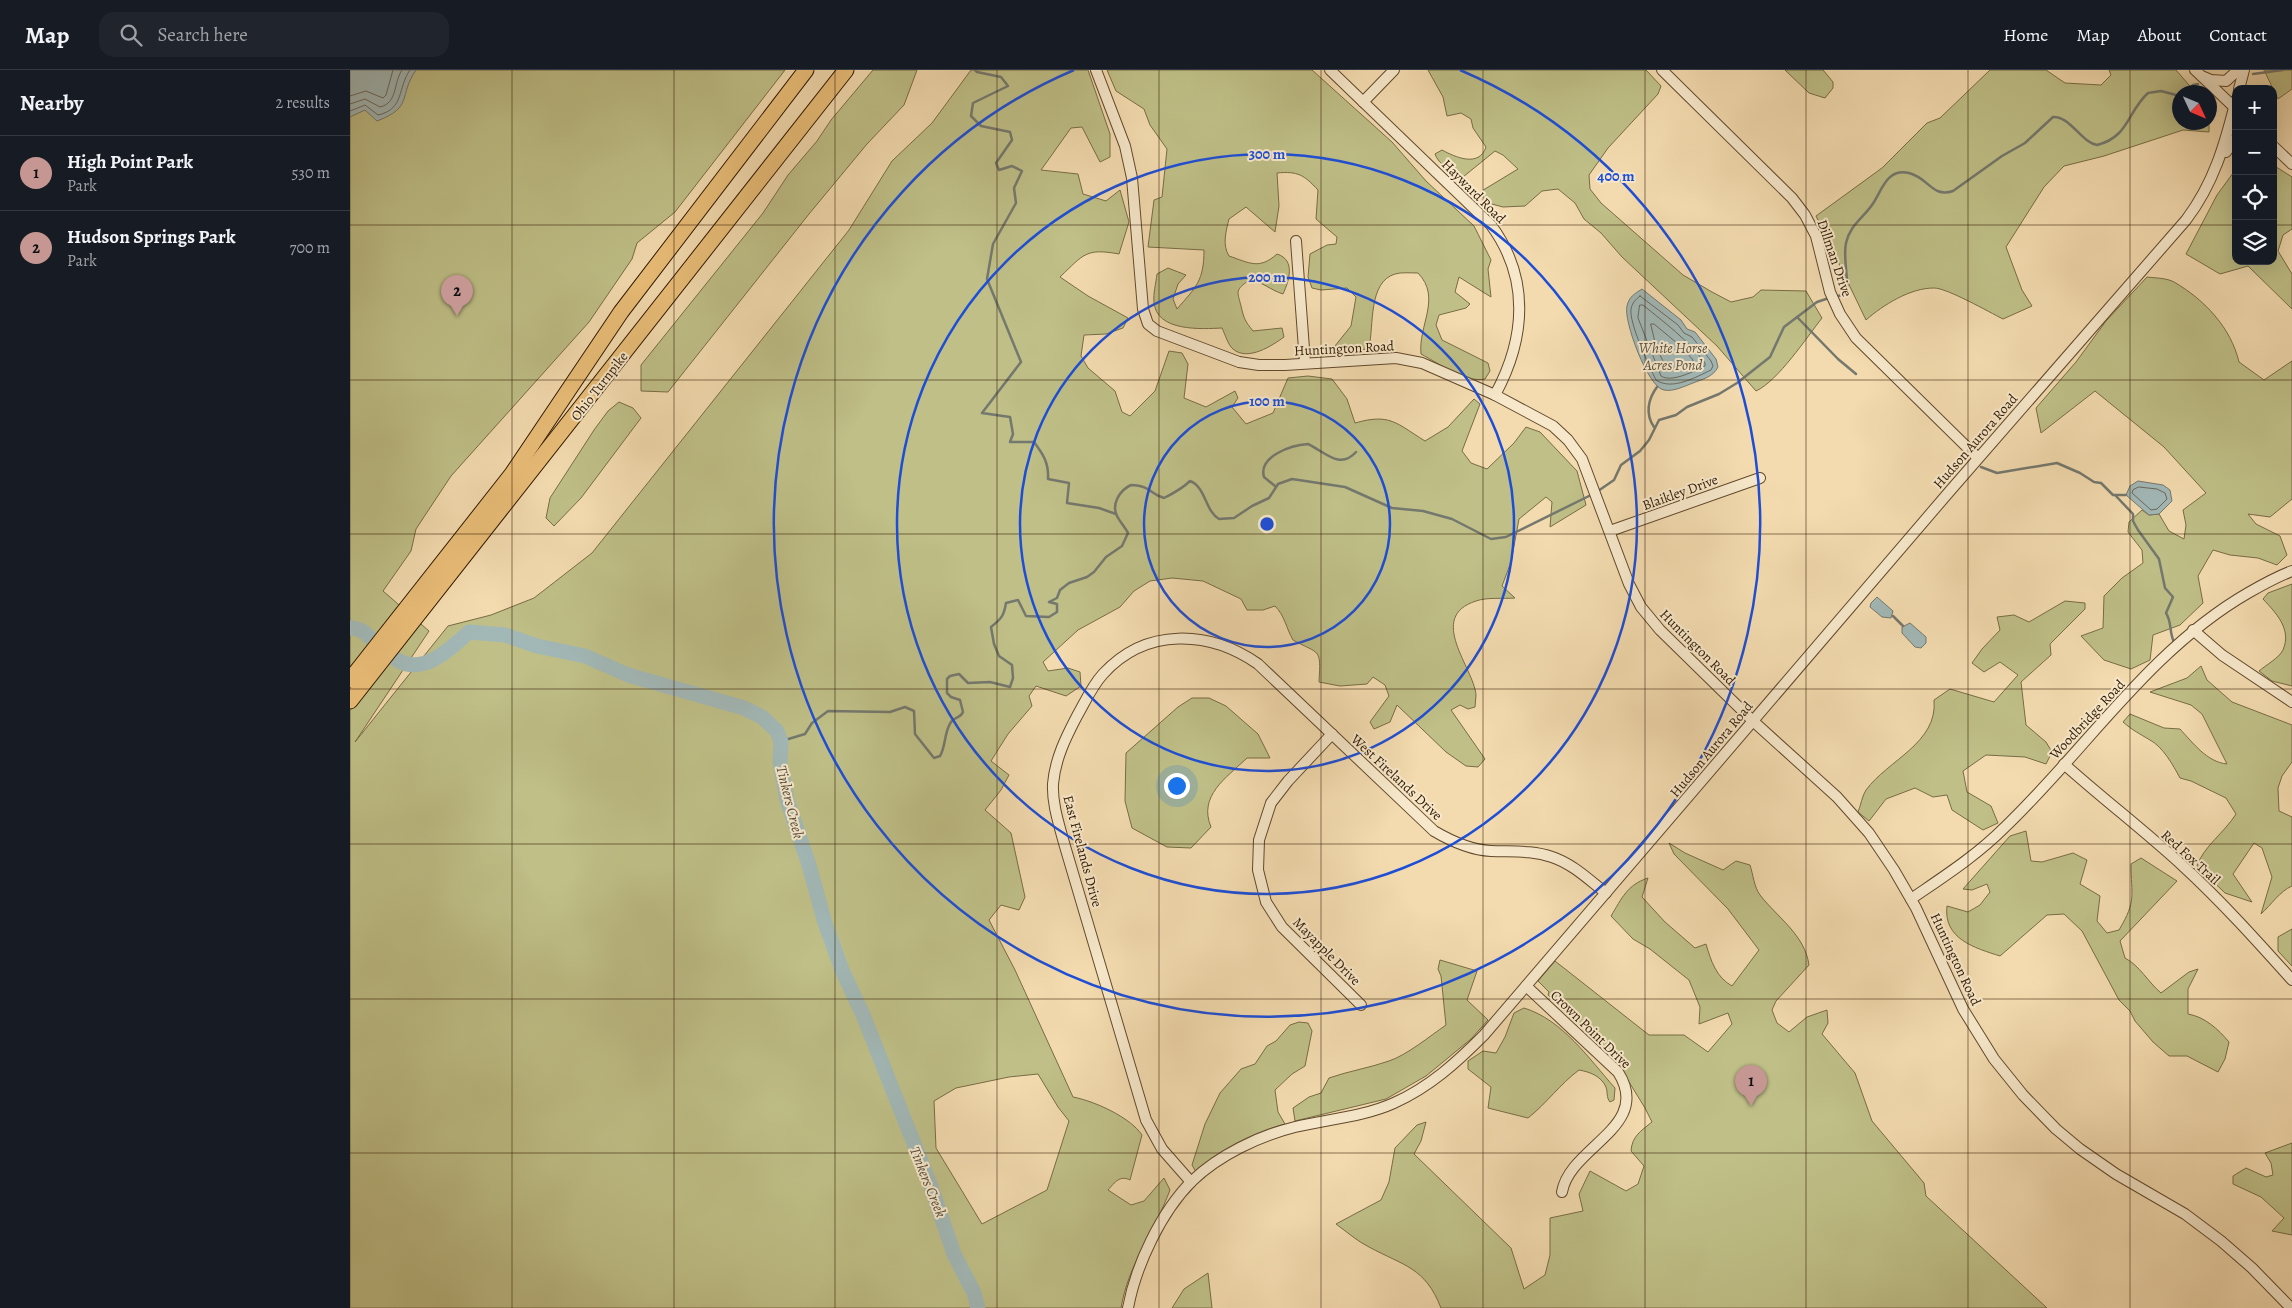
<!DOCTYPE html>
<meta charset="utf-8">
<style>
body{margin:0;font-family:Alegreya,serif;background:#20242c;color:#f1f3f6}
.controls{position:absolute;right:15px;top:15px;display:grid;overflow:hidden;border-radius:10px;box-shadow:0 5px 20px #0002}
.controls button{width:45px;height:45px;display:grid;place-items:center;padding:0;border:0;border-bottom:1px solid #363941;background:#171b24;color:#f1f3f6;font:25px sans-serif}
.compass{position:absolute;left:1822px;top:15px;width:45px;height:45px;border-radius:50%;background:#171b24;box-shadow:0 5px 20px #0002;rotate:134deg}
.you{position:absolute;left:826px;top:715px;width:18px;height:18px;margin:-12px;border:4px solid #fff;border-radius:50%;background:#1a73e8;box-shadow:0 0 0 8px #1a73e833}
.badge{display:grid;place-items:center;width:32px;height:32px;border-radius:50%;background:#c59692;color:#111;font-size:16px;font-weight:700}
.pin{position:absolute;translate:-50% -41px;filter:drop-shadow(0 1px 2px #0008)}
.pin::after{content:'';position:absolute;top:26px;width:18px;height:15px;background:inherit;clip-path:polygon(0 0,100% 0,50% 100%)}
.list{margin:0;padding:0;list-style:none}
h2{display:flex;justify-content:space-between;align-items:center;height:65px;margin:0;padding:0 20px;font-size:21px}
h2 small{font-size:16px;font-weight:400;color:#9ea1a6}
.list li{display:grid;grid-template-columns:32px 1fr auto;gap:15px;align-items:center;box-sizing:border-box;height:75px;padding:0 20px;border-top:1px solid #363941}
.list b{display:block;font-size:19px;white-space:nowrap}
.list p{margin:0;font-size:16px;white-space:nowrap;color:#9ea1a6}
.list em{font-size:16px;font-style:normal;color:#9ea1a6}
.icon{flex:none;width:28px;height:28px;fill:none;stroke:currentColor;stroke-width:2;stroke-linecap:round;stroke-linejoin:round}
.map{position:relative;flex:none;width:1942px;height:1238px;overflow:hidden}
header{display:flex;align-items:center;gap:30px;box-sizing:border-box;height:70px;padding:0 25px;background:#171b24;border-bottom:1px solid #363941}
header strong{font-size:24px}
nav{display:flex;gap:28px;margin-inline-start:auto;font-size:18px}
.search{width:350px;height:45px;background:#20242c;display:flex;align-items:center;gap:12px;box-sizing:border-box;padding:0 18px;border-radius:15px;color:#9ea1a6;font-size:19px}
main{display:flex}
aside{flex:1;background:#171b24}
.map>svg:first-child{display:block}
.green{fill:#bfbf87;stroke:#786c44;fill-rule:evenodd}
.water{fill:#a2b8b7;stroke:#74786e}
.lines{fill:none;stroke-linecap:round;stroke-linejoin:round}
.shore{stroke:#69685c;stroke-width:1}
.stream{stroke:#74786e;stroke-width:2.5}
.river{stroke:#a2b8b7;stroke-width:15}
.minor-casing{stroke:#61492c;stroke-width:12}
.highway-casing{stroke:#301801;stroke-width:17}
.minor{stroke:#f7e8cb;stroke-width:10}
.highway{stroke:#eabe78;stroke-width:15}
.grid{fill:none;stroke:#301801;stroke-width:1;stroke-opacity:0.55}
.ring{fill:none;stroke:#1d4ed8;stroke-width:2.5}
.labels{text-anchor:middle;stroke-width:4;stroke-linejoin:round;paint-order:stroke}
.street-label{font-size:14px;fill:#301801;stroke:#f7e8cb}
.water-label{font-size:15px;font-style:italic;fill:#585041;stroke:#f7e8cb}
.centre{fill:#1d4ed8;stroke:#f7e8cb;stroke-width:2.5}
.ring-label{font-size:15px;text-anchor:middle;font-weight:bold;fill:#1d4ed8;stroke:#f7e8cb;stroke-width:4;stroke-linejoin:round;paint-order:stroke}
</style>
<header>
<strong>Map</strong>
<div class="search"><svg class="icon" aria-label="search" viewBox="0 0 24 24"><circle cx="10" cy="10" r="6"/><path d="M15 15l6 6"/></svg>Search here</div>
<nav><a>Home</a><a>Map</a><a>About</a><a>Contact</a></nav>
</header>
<main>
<aside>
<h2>Nearby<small>2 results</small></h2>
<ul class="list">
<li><span class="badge">1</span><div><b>High Point Park</b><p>Park</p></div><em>530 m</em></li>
<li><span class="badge">2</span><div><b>Hudson Springs Park</b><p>Park</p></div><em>700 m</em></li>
</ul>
</aside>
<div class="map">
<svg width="1942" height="1238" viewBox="0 0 1942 1238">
<rect width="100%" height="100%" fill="#f3dbaf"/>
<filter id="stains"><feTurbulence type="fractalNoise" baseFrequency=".004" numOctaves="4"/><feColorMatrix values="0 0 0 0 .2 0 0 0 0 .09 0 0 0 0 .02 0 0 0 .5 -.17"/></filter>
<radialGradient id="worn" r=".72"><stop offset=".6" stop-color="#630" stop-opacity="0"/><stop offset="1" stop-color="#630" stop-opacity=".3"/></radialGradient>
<g class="green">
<path d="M0 0H435L325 142 287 173 282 189 239 252 101 406 66 459 61 481 33 521 79 561 5 672 98 556 141 545 184 528 242 483 499 160 542 91 582 53 621 0H738L760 64V87L750 92 732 57 721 58 691 100 728 104 733 124 756 131 770 120 779 152 769 184C736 178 734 184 710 207L738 226 778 248 773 258 756 264 734 265 731 286 738 298 765 321 772 342 780 346 805 321 819 281 832 283 838 294 834 328 856 337 885 321 888 328 882 337 896 354 923 343 938 308 958 306 982 309 997 329 1005 353C1040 343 1046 353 1075 371L1098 357 1124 329 1130 334 1112 381 1121 393 1137 399 1164 373 1176 357 1190 362 1227 401 1236 435 1200 457 1202 432 1196 427 1169 449 1161 492 1152 516 1165 528C1153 529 1137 527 1126 531 1076 547 1124 598 1126 625 1126 629 1125 633 1125 637L1118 639 1110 635 1101 640 1135 689 1128 697 1116 696 1096 682 1047 635 1040 652 1024 659 1020 652 1039 626 1035 615 1023 607 1017 614 990 616 969 612C971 577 970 585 943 570 936 558 935 546 925 536L913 540H897L891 529 853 511 822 508 800 511 784 521 770 537 728 560 693 592 698 601 718 598 730 602 731 616 716 626 686 616 679 626 682 636 658 664 641 691 659 705 651 720 635 740 661 763 675 827 669 840 651 835 639 850 665 900 723 1027C744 1031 780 1047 792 1065L780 1110C770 1105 765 1112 758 1120L781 1135 794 1131 814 1108 820 1120C805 1160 778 1195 771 1238H0ZM688 1004 708 1037 719 1051 697 1120 632 1154 586 1078 584 1031 606 1018 659 1007Z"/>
<path d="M523 0H567L554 35 517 74 459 144 318 322 291 321V295L413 143 438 105 467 71 481 50Z"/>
<path d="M757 0H962L1042 72 1076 111 1124 156 1141 190 1138 199 1141 227 1109 207 1105 222 1120 234 1116 238 1089 245 1086 255 1092 270 1138 293 1140 301 1135 309C1115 313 1090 294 1071 284 1068 255 1092 228 1068 203 1061 203 1051 202 1045 204 1018 212 1024 256 1019 277L1013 280 1000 277 992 280 985 276 1001 256 1006 227 997 218 971 220 962 218 958 207 960 184 977 175 986 174 987 167 966 149 968 120C954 105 948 101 927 103L929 136 925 162 896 137 879 149C876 161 872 175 879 186 900 193 909 200 927 184 946 190 939 211 933 224 920 220 912 211 899 210 885 221 887 220 891 236 894 249 895 251 903 261L932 258 934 267C923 275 898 292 883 279 878 275 875 264 872 258 852 259 806 262 804 232 803 224 806 213 807 204L818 198 836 205 828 214 823 229 827 239C846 217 854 211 854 180L798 177 804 130 812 127 817 79 800 55 794 39 766 21Z"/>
<path d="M1078 0H1296L1311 16 1308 24 1258 78 1239 105 1240 119 1251 133 1333 205 1362 222 1381 232 1403 227 1411 220 1456 221 1472 248C1457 267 1428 311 1406 321L1367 276 1272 187 1251 163 1234 149 1225 133 1208 119 1192 121 1175 136 1153 137 1138 133 1130 122 1168 99 1153 85 1145 81 1113 107C1103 103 1088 94 1085 84L1092 80C1105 87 1129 98 1136 77L1123 58 1121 49 1111 43 1097 46 1093 27Z"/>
<path d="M1435 0H1473L1483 12V18L1475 28 1459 23Z"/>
<path d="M1640 0H1696L1715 13 1751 15 1761 5 1759 0H1826L1845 22H1830V52L1859 53V62L1833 60 1754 86 1714 96 1694 117 1656 177 1672 220 1682 236 1653 249C1639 242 1597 218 1584 218 1560 218 1533 235 1516 250L1466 146 1532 98 1577 53 1590 48Z"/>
<path d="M1914 0H1942V19L1928 29Z"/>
<path d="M1923 95 1942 107V159L1933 165 1928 181 1942 204V239L1898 196 1870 204 1836 184 1867 125 1886 99V191H1923Z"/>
<path d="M1797 207C1805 208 1817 208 1824 212 1855 230 1881 258 1889 292L1914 310 1942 291V429L1920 447 1898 444 1906 454 1930 466 1937 485 1927 495 1908 488 1880 485 1863 480 1848 506 1853 533 1830 555 1803 565 1800 590 1781 599 1754 590 1731 566 1753 558 1754 526 1772 508 1793 493 1792 480 1778 462 1779 452 1792 440 1799 445 1809 444 1819 461 1834 469 1836 455 1833 440 1856 423 1814 377 1745 321 1691 363 1686 338 1726 292 1756 251Z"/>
<path d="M269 332 283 338 291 348 231 428 204 456 196 448 200 428 244 360 258 341Z"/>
<path d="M1942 514V616L1922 611 1909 601C1916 595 1929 588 1933 580 1942 559 1926 543 1913 529L1918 523Z"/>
<path d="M1715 531 1735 533V539L1700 574 1701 585 1671 612 1676 655 1696 672 1702 682 1696 694 1675 687 1636 685 1613 701 1617 722 1641 736 1648 753 1633 760 1602 740 1597 725 1583 727 1565 718 1536 729 1519 751 1508 742C1511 735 1512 726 1516 720 1538 690 1588 673 1584 630L1600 619 1644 632 1668 605 1650 592 1634 602 1622 593 1632 579 1650 560 1647 547 1664 545 1679 552Z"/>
<path d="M1851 596 1857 610 1882 632 1942 655V692L1932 706 1928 718 1929 741 1942 747V816C1930 821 1921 835 1911 844L1922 807 1912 778 1904 773 1883 804 1902 832 1875 823 1847 796C1853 777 1875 762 1886 744L1876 728 1841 711 1830 708C1823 695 1813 677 1800 670 1790 664 1782 660 1773 652L1780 644 1814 658 1830 659C1843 673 1857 692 1877 694L1852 644 1841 635 1800 622 1837 608Z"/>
<path d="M842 628H859L876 636 908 664 920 688H897C876 708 848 726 861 757L841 778 817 777 782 758 775 731 776 683 828 637Z"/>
<path d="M1676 761 1681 791 1692 792 1723 783 1737 790 1730 814 1750 826 1747 851 1757 863 1769 860C1787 830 1781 826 1781 794L1791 788 1827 811 1770 871 1775 888C1790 896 1798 912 1811 923L1839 902 1848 899 1838 919V944C1855 947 1868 959 1879 972L1875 989 1868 1002 1837 986H1819L1803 972 1785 951 1780 941 1769 930 1732 861 1714 844 1697 845 1650 886C1625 878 1593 869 1597 836L1618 842 1630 835 1640 822 1637 814 1622 820 1613 819 1660 766Z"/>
<path d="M1319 773 1335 783 1373 800 1386 791 1400 795C1403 804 1404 817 1410 825 1427 847 1455 865 1459 895L1426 931 1422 940 1427 953 1439 962 1457 947 1477 940 1478 953 1472 964 1505 1003 1522 1051 1574 1113 1576 1126 1697 1238H1091C1075 1197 1054 1196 1019 1177 1007 1171 997 1162 986 1154L1031 1130 1039 1112 1045 1078 1067 1055 1076 1052 1071 1071 1064 1084 1161 1178 1174 1219 1195 1205 1200 1185V1148L1233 1141 1229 1124 1240 1101 1276 1121 1288 1114 1294 1096 1281 1081C1282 1066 1291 1061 1302 1052L1295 1038 1263 986 1198 925 1199 922 1188 911 1205 891 1299 965H1334L1358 982 1382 954 1378 943 1349 954 1350 937 1339 910 1300 879 1283 869 1261 846C1272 828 1277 815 1298 808L1292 827 1315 852 1345 878 1356 874C1361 891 1366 907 1382 916L1409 880 1378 839 1324 784Z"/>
<path d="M1942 859V896L1928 881V867Z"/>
<path d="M1090 890 1127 901 1117 930 1138 950 1121 969 1076 1006 1036 1029 945 1051 943 1038 959 1027 971 1023 979 1008C999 1001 1019 998 1039 991 1057 985 1080 966 1096 955L1091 906 1088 899Z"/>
<path d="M1174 938C1213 950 1239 989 1265 1018L1264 1030 1260 1032C1256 1027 1258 1023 1256 1017 1251 1006 1240 1002 1229 1000 1210 1014 1197 1033 1178 1048L1138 1038 1141 1017 1118 999V991L1133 981 1146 983 1155 967 1164 943Z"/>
<path d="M949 952 958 953 962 961 955 996 942 1004 925 1020 928 1042 935 1054C904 1062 869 1080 846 1102L842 1095 855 1054 870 1023 891 999 905 994 917 976 926 971 940 955Z"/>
<path d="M1942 1073V1165L1922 1161 1934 1148 1911 1127 1883 1114V1106L1896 1098 1916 1107 1923 1105 1921 1093 1915 1083Z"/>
<path d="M858 1203 862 1238H822L834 1219Z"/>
</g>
<g class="water">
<path d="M0 0H66C48 26 64 37 27 51L15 40 0 47Z"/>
<path d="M1292 219 1331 250 1337 259 1345 262 1366 289 1368 297C1363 307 1353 309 1343 313 1335 316 1323 322 1314 320 1298 318 1273 250 1277 236 1279 227 1284 224 1292 219Z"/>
<path d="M1788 411 1813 415 1820 420 1822 431 1809 444 1799 445 1776 425 1780 416Z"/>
<path d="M1527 527 1543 541 1541 548 1532 547 1520 537 1521 533Z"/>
<path d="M1560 553 1576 567V573L1571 578 1565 577 1552 563V557Z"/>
</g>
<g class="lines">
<g class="shore">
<path d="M0 26 16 21 33 28 36 25 43 0"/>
<path d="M0 34 15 29 30 37C48 33 43 13 52 0"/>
<path d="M0 41 15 35 28 45C55 39 47 18 60 0"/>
<path d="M1290 226 1328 255 1334 263 1342 267 1361 291 1363 296 1361 300C1346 307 1322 321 1306 310 1299 296 1279 253 1281 239 1282 233 1286 229 1290 226Z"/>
<path d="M1290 235H1293C1315 253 1338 270 1355 293V296C1344 301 1322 313 1311 306L1288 248Z"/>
<path d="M1301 254H1304C1317 265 1332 276 1343 290V293L1317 300 1306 276Z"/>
<path d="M1789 417 1807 419 1815 423 1817 429 1807 439 1801 440 1782 423 1783 420Z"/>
</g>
<g class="stream">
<path d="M625 0 627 2 651 7 658 16 623 33 621 46 631 56 660 62 662 70 646 93 649 100 662 96 672 101 664 118 666 133 643 174 637 209 671 292 632 343 660 347 663 364 660 372H684C693 384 699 393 698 409L719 413 717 433 749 438 766 444"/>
<path d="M1903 4 1933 0"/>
<path d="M1834 22 1843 15 1848 14"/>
<path d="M1484 227 1492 225 1497 219C1498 204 1493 188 1496 173 1500 155 1513 148 1522 135 1532 121 1536 98 1559 103 1579 108 1582 128 1603 121L1652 86 1675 73 1703 47C1720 46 1731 72 1747 75 1779 67 1777 42 1798 23L1811 21 1830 26"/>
<path d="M1447 247 1488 289 1506 304"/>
<path d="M1304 357C1295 344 1298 329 1307 317"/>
<path d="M1631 397 1647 403 1707 393 1730 403 1744 412 1751 413 1763 425H1776"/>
<path d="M925 416 914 407C908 386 942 375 958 374 975 382 990 400 1006 382"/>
<path d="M1248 421 1264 410 1271 395 1290 381 1299 370 1309 350 1326 345 1337 337 1369 324 1387 313 1420 287 1434 257 1467 232 1479 228"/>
<path d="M1765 425 1783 444V451L1788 460 1809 489 1815 518 1823 527 1816 543C1822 552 1819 562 1824 572"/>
<path d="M1543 546 1553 556"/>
<path d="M435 670 455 664 462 653 478 641 540 642 555 637 564 641 565 664 584 688 590 686C596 676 594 662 601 652 605 646 610 649 613 642L610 630 601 627 597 623V609L600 606 609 604 618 613 640 612 660 617 663 608 662 595 649 586 644 574 641 557C651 549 654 546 656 533L668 530 676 546 699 547 707 542V534L699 532 707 528 710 520 719 513 737 507 744 502 756 487 772 476 778 463C775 457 770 452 767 446 761 434 770 420 781 415 802 416 799 424 814 428 824 423 833 418 840 411 856 417 855 441 869 449L884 448 902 436 919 428 928 414 942 409 995 417 1042 438 1073 441 1102 449 1141 469 1156 467 1243 424"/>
</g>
<path class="river" d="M0 558C11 558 15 563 23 570 31 577 39 585 47 590 74 606 101 578 119 562L155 565 187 576 235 586 278 605 394 638 412 647 427 661 431 672 430 692 437 730 459 795 474 850 492 900 513 945 580 1114 604 1184 624 1223 628 1238"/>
<defs>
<g id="minor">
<path d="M746 0 775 76 782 108 793 239 798 254 807 261 889 292 909 295H935L1046 288 1072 293 1145 325 1203 356 1218 370 1232 389 1279 514 1291 537 1310 560 1403 651 1487 727 1519 763 1544 800 1566 838 1613 939 1644 989 1673 1025 1706 1059 1730 1079 1766 1104 1835 1144 1871 1171 1902 1198 1941 1238"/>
<path d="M980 0 1141 155C1180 208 1176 268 1145 325"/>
<path d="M1312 0 1442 128 1455 145 1466 166 1480 222 1490 244 1506 268 1628 388"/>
<path d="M1845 0 1886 39"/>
<path d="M1854 7 1861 10 1876 11 1888 0"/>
<path d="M1889 19 1894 0"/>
<path d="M1013 32 1044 0"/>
<path d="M1923 76 1942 94"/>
<path d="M1876 82 1886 68"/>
<path d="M946 171 955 292"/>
<path d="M1260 461 1410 408"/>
<path d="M1843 560 1872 585 1942 632"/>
<path d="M982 664 938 711 921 733 909 770 908 800 916 832 932 857 1011 935"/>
<path d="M1714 694C1753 729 1795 761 1833 796 1872 832 1907 871 1942 910"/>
<path d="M1561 829C1593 807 1626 786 1654 758 1735 681 1799 580 1898 523 1912 515 1926 507 1942 501"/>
<path d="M1176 916 1268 1002C1303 1057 1220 1076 1212 1122"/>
<path d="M841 1112 812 1079 796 1050 714 773C709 754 702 734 703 714 705 689 716 667 727 646 735 632 742 616 753 604 796 557 859 560 908 594L1084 761C1101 771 1121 780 1141 781 1162 782 1182 780 1202 787 1223 794 1239 810 1256 823"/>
<path d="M778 1238C786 1195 811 1142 842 1111 869 1085 909 1066 945 1057 978 1049 1013 1047 1044 1033 1080 1017 1107 992 1134 965L1599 422 1836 150C1864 113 1875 74 1886 30"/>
</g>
<g id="highway">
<path d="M0 610 162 404 271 242 456 0"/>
<path d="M0 631 496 0"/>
</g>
</defs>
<use href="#minor" class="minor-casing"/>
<use href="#highway" class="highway-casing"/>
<use href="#minor" class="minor"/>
<use href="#highway" class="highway"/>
</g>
<path class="grid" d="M162 0V1238M324 0V1238M485 0V1238M647 0V1238M809 0V1238M971 0V1238M1133 0V1238M1295 0V1238M1456 0V1238M1618 0V1238M1780 0V1238M0 155H1886M1923 155H1942M0 310H1942M0 464H1942M0 619H1942M0 774H1942M0 929H1942M0 1083H1942"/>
<g class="ring">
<circle cx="917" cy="454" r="123"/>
<circle cx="917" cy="454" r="247"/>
<circle cx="917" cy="454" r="370"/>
<path d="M1110 0A493 493 0 1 1 724 0"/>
</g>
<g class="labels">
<g class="street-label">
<text transform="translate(1124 121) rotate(45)" y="5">Hayward Road</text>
<text transform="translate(1485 188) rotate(71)" y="5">Dillman Drive</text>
<text transform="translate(994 278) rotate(-3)" y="5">Huntington Road</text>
<text transform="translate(249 316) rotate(-52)" y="5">Ohio Turnpike</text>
<text transform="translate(1625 371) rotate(-49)" y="5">Hudson Aurora Road</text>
<text transform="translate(1330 422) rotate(-20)" y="5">Blaikley Drive</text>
<text transform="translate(1348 577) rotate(45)" y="5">Huntington Road</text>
<text transform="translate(1737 649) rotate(-47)" y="5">Woodbridge Road</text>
<text transform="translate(1361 679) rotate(-50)" y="5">Hudson Aurora Road</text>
<text transform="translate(1047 707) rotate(43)" y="5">West Firelands Drive</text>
<text transform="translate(733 781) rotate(75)" y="5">East Firelands Drive</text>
<text transform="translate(1841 787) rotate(42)" y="5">Red Fox Trail</text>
<text transform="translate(977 881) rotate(45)" y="5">Mayapple Drive</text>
<text transform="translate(1606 889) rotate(65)" y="5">Huntington Road</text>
<text transform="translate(1241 959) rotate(44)" y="5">Crown Point Drive</text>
</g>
<g class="water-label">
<text x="1323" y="283">White Horse<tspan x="1323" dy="17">Acres Pond</tspan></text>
<text transform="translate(440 732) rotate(76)" y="5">Tinkers Creek</text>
<text transform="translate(578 1112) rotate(68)" y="5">Tinkers Creek</text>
</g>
</g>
<circle cx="917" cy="454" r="8" class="centre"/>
<g class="ring-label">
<text x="917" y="89">300 m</text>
<text x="1266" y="111">400 m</text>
<text x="917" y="212">200 m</text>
<text x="917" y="336">100 m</text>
</g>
<rect width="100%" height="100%" filter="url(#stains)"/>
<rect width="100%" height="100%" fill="url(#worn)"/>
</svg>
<div class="controls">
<button>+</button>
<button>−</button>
<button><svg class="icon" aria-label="locate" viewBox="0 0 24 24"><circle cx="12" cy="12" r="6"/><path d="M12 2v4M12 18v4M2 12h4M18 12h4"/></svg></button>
<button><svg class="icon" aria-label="layers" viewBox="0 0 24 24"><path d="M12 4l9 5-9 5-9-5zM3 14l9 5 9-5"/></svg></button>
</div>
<svg class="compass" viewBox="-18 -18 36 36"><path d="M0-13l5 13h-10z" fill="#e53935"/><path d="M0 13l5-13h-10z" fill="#9ea1a6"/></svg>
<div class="you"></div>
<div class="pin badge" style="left:1401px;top:1036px">1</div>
<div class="pin badge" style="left:107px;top:246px">2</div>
</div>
</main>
